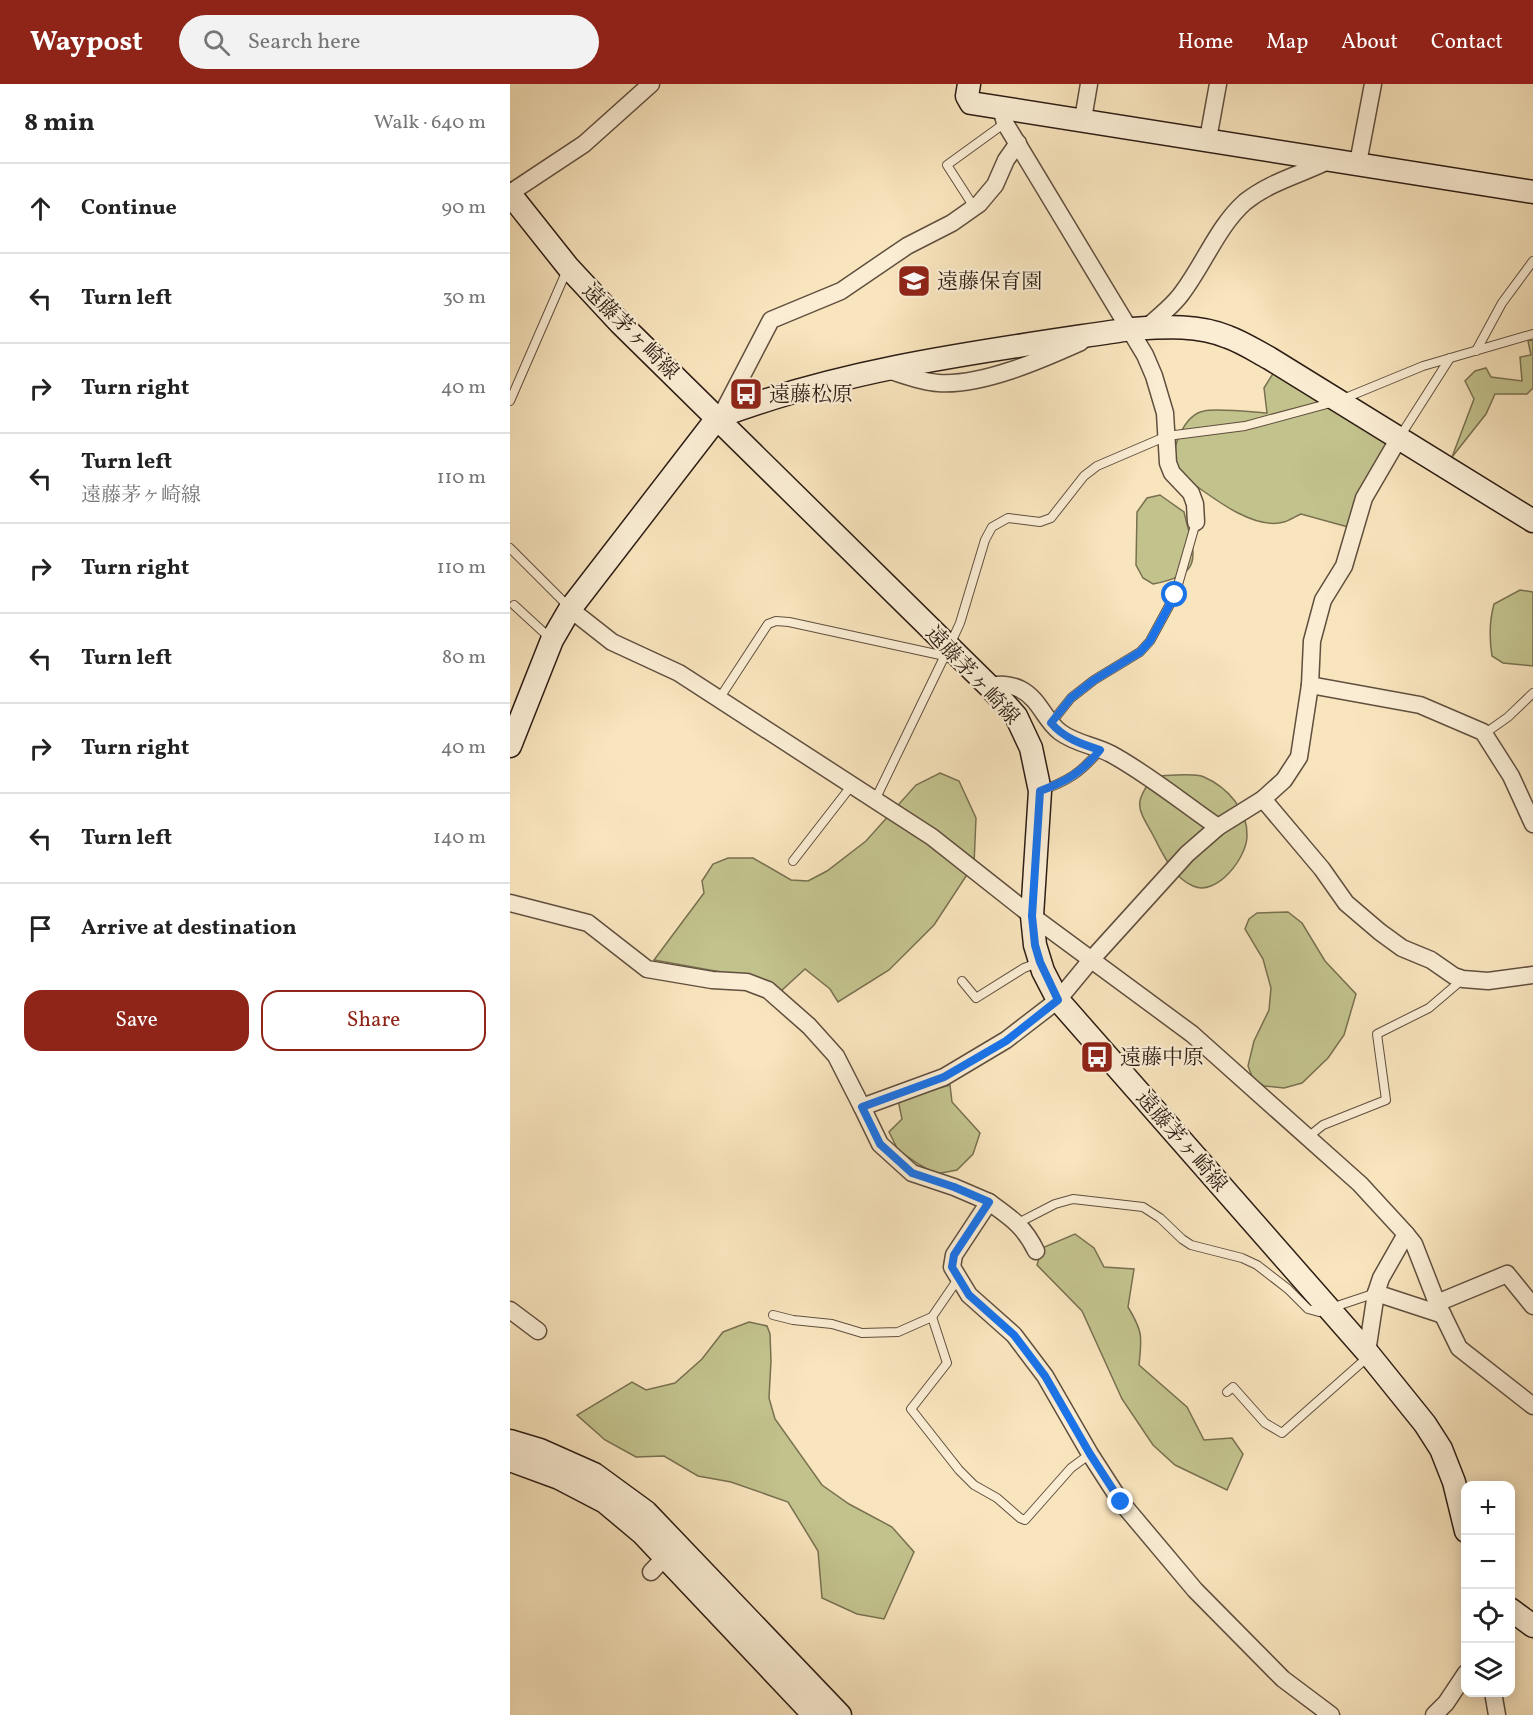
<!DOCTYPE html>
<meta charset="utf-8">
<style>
body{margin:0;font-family:Vollkorn,"Noto Serif JP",serif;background:#f2f2f2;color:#222}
.controls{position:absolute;right:18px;bottom:18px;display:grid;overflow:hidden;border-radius:12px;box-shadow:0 3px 15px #0003}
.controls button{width:54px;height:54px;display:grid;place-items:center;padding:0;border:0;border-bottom:2px solid #e0e0e0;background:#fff;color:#222;font:30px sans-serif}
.stop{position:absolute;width:18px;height:18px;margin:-14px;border:4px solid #1a73e8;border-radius:50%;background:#fff}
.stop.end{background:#1a73e8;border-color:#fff;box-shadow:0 2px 6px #0008}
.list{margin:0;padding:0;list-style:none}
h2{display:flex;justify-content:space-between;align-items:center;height:78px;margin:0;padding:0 24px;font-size:26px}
h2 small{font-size:20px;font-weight:400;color:#767676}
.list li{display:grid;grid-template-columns:39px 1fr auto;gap:18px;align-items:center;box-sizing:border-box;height:90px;padding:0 24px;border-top:2px solid #e0e0e0}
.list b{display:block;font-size:22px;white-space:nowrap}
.list p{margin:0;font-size:20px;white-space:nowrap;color:#767676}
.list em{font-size:20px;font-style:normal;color:#767676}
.actions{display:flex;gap:12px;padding:18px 24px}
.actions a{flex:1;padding:14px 0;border:2px solid #8f2418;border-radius:18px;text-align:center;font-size:21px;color:#8f2418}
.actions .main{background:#8f2418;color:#fff}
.icon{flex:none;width:33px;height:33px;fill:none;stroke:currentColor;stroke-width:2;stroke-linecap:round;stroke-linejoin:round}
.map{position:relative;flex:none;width:1023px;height:1631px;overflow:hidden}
header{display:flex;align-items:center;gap:36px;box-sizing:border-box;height:84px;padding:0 30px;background:#8f2418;color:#fff}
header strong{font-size:28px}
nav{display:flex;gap:33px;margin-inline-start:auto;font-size:21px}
.search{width:420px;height:54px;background:#f2f2f2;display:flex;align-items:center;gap:15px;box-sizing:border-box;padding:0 21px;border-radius:33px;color:#767676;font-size:22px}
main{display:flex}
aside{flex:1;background:#fff}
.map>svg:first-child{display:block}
.green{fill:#c2c28d;stroke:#787050;stroke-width:1.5}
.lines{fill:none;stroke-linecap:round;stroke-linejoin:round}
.lane-casing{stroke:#604f3e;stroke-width:10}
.street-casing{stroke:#604f3e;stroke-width:19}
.secondary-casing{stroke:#2d1d14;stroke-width:25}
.lane{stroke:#faedd4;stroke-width:8}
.street{stroke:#faedd4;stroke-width:16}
.secondary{stroke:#faedd4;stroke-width:22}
.route{stroke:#1a73e8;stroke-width:8}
.labels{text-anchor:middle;stroke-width:4.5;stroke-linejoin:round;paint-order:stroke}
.poi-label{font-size:21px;fill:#2d1d14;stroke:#faedd4;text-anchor:start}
.street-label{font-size:21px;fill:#2d1d14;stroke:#faedd4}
</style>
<header>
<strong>Waypost</strong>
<div class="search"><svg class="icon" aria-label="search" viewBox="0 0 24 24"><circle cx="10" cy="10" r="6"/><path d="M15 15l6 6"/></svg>Search here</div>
<nav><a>Home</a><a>Map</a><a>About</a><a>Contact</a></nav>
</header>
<main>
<aside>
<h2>8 min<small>Walk · 640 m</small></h2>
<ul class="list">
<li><svg class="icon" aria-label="ahead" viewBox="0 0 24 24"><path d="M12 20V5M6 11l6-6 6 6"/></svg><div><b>Continue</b></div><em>90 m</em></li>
<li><svg class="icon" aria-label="left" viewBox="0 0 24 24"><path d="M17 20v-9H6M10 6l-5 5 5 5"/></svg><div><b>Turn left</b></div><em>30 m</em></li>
<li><svg class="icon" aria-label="right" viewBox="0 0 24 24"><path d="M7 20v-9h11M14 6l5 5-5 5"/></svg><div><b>Turn right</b></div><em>40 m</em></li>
<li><svg class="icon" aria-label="left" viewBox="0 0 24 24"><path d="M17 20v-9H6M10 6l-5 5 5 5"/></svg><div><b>Turn left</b><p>遠藤茅ヶ崎線</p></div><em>110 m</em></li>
<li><svg class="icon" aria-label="right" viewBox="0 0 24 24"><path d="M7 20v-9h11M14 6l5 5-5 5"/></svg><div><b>Turn right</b></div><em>110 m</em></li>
<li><svg class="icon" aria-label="left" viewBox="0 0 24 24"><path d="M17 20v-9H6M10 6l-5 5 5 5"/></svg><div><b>Turn left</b></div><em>80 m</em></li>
<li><svg class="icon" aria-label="right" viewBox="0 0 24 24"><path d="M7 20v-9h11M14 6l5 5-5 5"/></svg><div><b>Turn right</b></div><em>40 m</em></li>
<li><svg class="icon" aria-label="left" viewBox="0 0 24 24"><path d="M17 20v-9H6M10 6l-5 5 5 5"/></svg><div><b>Turn left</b></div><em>140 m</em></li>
<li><svg class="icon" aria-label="arrive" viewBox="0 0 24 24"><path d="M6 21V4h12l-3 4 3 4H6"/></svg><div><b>Arrive at destination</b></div></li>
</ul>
<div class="actions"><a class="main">Save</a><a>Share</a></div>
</aside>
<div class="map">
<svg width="1023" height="1631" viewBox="0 0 1023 1631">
<rect width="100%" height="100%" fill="#f8e4bd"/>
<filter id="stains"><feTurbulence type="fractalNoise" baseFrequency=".00333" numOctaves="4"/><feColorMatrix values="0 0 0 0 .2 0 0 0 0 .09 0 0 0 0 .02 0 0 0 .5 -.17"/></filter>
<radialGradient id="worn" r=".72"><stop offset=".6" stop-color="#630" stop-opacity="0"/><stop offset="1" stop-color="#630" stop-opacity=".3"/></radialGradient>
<g class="green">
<path d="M1023 256V304L1017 310H985L976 330 942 373 964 315 955 297 965 287 976 284 981 293 1012 297 1010 273 1021 271 1018 257Z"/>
<path d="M764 288 881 357 842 444 791 430C786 432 780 436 774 438 740 448 691 404 664 386 660 367 673 331 694 327 706 324 743 328 757 329L754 304Z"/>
<path d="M650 411 674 428C684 470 697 490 643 500L633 494 626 481 627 428 637 414Z"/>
<path d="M1010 506 1023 508V582L993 579 982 572C979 553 979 538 984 520Z"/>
<path d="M430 689 449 697 466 734 464 780 424 841 379 886 328 918 320 905 295 885 271 907 255 896 144 876 194 809 192 797 203 780 218 774H243L281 796 298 797 317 787 356 757 406 701Z"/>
<path d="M644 692C655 692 685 688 694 693 717 703 738 726 737 752 737 773 707 813 683 802 664 794 653 771 644 753 628 724 622 720 644 692Z"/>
<path d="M778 828 792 839 815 877 846 910 834 951 818 974 792 999 774 1004 754 1002 743 995 738 982 744 957 759 926 761 904 753 875 735 845 739 835 747 829Z"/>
<path d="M440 1001 442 1018 470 1049 463 1070 447 1086 426 1090 410 1081 388 1066 379 1048 392 1035 388 1016Z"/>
<path d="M565 1150 584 1164 594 1183 624 1185 618 1223C633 1248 632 1252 629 1281L677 1323 694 1356 722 1354 733 1370 717 1406 665 1381 643 1361 612 1315 572 1227 527 1181 532 1164Z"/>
<path d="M239 1238 257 1242 260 1250 261 1277 259 1314 265 1335 312 1401 339 1420 382 1443 404 1468 374 1535 347 1530 312 1514 308 1467 278 1418 221 1398 188 1392 154 1372 126 1373 95 1356 67 1331 122 1298 136 1306 165 1299 192 1275 213 1248Z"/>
</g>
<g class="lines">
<defs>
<g id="lane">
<path d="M464 123 437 81 495 39"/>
<path d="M966 267 992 219 1023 177"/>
<path d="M0 317 57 186"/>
<path d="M889 354 940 274"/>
<path d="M0 464 59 523"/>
<path d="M4 521 41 555"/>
<path d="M209 615 258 540 266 537 279 538 435 572"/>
<path d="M541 639 561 614 584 596 630 568 640 557 665 511 686 438"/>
<path d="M974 650 998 633 1023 609"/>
<path d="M530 707C558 697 571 689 590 666"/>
<path d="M365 716 439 563 450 539 475 456 482 443 498 434 530 438 541 434 574 392 587 382 657 352 735 342 828 317 913 282 1023 250"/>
<path d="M283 777 342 701"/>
<path d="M452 897 466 914 514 884 530 878"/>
<path d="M798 1053 813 1041 876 1016 867 950 919 924 953 895"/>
<path d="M508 1139 545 1120 563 1115 633 1123 650 1134 672 1155 681 1161 732 1174 747 1181 778 1205 798 1225 809 1228 866 1209"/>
<path d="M263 1231 283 1236 322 1240 352 1249 388 1248 422 1233 448 1195"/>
<path d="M422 1233 437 1279 401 1325 449 1386 464 1401 487 1414 510 1434 515 1436 561 1384 580 1370"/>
<path d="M717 1308 723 1303 755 1339 772 1349 859 1272"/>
</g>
<g id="street">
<path d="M491 24 495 39 635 271 644 292 655 329 658 379 662 389 681 409 685 420 686 438"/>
<path d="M573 35 579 0"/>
<path d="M698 55 708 0"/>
<path d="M848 79 863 0"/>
<path d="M0 109 74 60 141 0"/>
<path d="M636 244C648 233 663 222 672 209 694 180 708 142 735 118 761 97 793 90 822 75"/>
<path d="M378 286C394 291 411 298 428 299 472 302 531 276 571 258"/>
<path d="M211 332 261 236 331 207 397 162 442 139 469 120 485 101 496 76 508 59"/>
<path d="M60 525 102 558 169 589 422 753 522 832 682 950 850 1100 896 1150 904 1160 927 1219 949 1264 1023 1322"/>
<path d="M800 601 910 621 973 648 1001 692 1023 740"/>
<path d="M479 602C491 600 499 600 510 605 530 615 534 636 550 648 566 660 584 661 601 670 638 690 673 719 708 743"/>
<path d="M753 715 812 785 836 819 870 848 892 864 921 876 944 892 953 895 978 897 1023 891"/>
<path d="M0 819 78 839 137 885 202 896 237 898 258 906 299 942 326 972 352 1023 434 993 496 956 548 916 581 876 677 770 708 743 753 715 774 696 789 673 800 601 802 557 813 516 834 482 854 414 889 354"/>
<path d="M352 1023 370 1060 402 1089 444 1103 479 1118 444 1171 442 1183 459 1211 504 1251 535 1292 580 1370 611 1418 685 1506 773 1595 821 1631"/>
<path d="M479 1118C501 1134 514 1142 526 1167"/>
<path d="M866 1209 933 1231"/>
<path d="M927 1219 997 1190 1023 1222"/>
<path d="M0 1226 28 1247"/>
<path d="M857 1268 866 1209 871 1194 896 1150"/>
<path d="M141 1488 155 1473"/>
<path d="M983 1608 987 1631"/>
<path d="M924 1631 936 1619 956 1589"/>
</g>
<g id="secondary">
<path d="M459 0 457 12 461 19 1023 108"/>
<path d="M0 110 58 183 110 239 479 602 506 632 521 664 530 707 522 832 525 861 533 887 548 916 857 1268 915 1340 931 1365 944 1398 956 1447"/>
<path d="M0 662 42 556 60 525 208 333C339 283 482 266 621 245 653 243 687 240 718 253 732 258 746 267 759 274L1023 437"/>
<path d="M0 1357 30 1366 84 1390 136 1428 330 1631"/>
<path d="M0 1376 49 1394 95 1418 132 1449 304 1631"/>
<path d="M1000 1525 1023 1542"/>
</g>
</defs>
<use href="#lane" class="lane-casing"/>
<use href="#street" class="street-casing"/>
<use href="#secondary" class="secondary-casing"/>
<use href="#lane" class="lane"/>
<use href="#street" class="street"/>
<use href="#secondary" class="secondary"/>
</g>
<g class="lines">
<path class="route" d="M611 1418 580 1370 535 1292 504 1251 459 1211 442 1183 444 1171 479 1118 444 1103 402 1089 370 1060 352 1023 434 993 496 957 548 916 530 878 525 861 522 832 530 707C557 697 571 689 590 666 571 660 554 654 541 639L561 614 584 596 630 568 640 557 665 511"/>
</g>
<defs>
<symbol id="school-square" viewBox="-11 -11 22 22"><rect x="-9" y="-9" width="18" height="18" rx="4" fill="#8f2418" stroke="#faedd4"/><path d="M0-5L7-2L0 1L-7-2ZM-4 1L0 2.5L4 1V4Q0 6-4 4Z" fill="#fff"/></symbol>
<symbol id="bus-square" viewBox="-11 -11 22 22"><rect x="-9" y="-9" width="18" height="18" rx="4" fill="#8f2418" stroke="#faedd4"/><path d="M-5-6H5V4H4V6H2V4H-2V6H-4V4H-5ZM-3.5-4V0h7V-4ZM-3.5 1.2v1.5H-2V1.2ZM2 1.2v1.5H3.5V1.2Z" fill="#fff"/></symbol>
</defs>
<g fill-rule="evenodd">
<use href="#school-square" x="385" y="178" width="38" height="38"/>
<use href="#bus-square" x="217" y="291" width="38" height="38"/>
<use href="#bus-square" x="568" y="954" width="38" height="38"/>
</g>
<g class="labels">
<g class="poi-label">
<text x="427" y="204">遠藤保育園</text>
<text x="259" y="317">遠藤松原</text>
<text x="610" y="980">遠藤中原</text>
</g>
<g class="street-label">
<text transform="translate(121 247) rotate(45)" y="7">遠藤茅ヶ崎線</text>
<text transform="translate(463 591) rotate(47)" y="7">遠藤茅ヶ崎線</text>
<text transform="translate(672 1057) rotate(49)" y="7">遠藤茅ヶ崎線</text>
</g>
</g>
<rect width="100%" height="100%" filter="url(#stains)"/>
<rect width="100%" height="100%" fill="url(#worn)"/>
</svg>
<div class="controls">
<button>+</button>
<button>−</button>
<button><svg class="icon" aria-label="locate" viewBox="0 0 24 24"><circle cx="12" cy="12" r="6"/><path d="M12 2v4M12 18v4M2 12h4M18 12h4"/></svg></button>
<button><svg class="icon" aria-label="layers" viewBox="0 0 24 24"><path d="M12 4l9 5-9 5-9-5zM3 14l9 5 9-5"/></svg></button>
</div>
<div class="stop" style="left:665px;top:511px"></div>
<div class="stop end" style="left:611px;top:1418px"></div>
</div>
</main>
